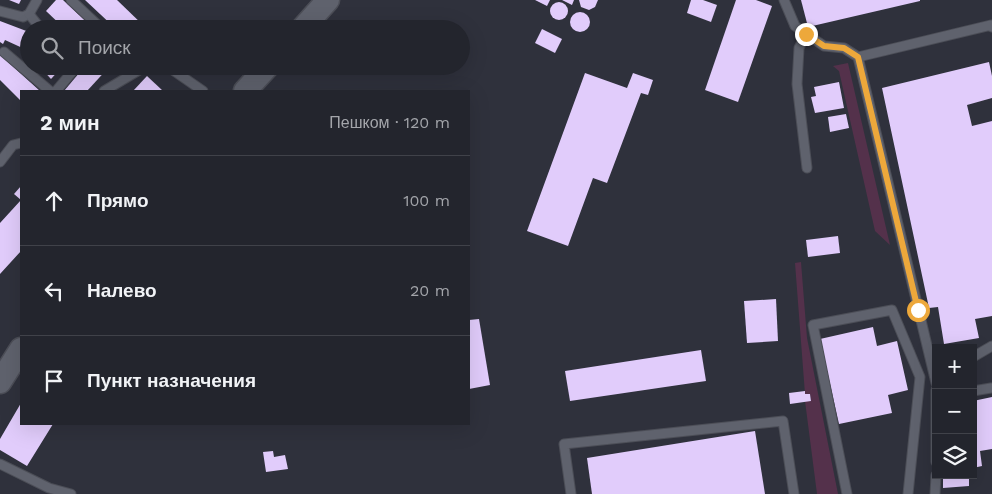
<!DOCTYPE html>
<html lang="ru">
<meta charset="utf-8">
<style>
body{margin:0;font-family:"Work Sans",sans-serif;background:#2f3139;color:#f1f3f6}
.controls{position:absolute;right:15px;bottom:15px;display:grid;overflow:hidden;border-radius:0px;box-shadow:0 5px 20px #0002}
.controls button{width:45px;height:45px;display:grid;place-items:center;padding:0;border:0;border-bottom:1px solid #404249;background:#23252d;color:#f1f3f6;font:25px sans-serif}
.stop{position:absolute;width:15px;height:15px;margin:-11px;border:4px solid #eda83b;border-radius:50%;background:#fff}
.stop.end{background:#eda83b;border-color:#fff;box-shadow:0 1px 5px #0008}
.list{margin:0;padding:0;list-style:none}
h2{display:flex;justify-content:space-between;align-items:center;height:65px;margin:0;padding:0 20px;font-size:21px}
h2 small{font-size:16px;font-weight:400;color:#a3a5aa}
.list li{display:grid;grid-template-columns:32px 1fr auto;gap:15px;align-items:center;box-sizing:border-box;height:90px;padding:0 20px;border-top:1px solid #404249}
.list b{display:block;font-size:19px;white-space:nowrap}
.list em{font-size:16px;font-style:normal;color:#a3a5aa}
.icon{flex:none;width:28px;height:28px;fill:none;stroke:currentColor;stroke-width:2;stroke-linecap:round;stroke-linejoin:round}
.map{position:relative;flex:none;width:992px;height:494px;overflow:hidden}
.search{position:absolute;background:#23252d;box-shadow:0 5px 20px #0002;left:20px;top:20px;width:450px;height:55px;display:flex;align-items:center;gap:12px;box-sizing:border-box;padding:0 18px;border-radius:28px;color:#a3a5aa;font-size:19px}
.panel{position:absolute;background:#23252d;box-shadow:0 5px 20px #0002;left:20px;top:90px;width:450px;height:335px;border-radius:0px}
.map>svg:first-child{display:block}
.green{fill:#54314b}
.building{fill:#e1ccfb}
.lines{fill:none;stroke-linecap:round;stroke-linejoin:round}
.service-casing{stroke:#4c4e57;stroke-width:11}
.tertiary-casing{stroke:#4c4e57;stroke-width:25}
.service{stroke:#5f626d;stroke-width:9}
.tertiary{stroke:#5f626d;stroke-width:22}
.route{stroke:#eda83b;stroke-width:6}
</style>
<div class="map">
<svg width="992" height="494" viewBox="0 0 992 494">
<rect width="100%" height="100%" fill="#2f313c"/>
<g class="green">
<path d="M848 63 890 245 875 231 839 71 833 66Z"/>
<path d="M801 262 807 338 838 494H817L805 401 811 400 810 394H805L795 263Z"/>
</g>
<g class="building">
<path d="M9 0H21L19 4Z"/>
<path d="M56 0H63L94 29H65L46 11Z"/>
<path d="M85 0H117L145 27 144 29H116Z"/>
<path d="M535 0H550L547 6Z"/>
<path d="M562 0H574L572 5Z"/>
<path d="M579 0H598L595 7 589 10 581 7Z"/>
<path d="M691 0H703L717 5 711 22 687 13Z"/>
<path d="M736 0H756L772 6 738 102 705 90Z"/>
<path d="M801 0H920V1L808 27Z"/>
<circle cx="559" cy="11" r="9"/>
<circle cx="580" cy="22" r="10"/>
<path d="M0 21 29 32V51L5 40 3 44 0 42Z"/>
<path d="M542 29 562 39 555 53 535 43Z"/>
<path d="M0 55 40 91H21V101L0 80Z"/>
<path d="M989 62 992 76V98L967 105 972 126 992 121V316L975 319 979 338 944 344 938 307 929 308 882 88Z"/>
<path d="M39 66H63L51 79Z"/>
<path d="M85 66H110L87 91H64Z"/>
<path d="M585 73 627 88 633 73 653 80 648 95 641 93 607 183 593 178 568 246 527 231Z"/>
<path d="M147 76 163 91H133Z"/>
<path d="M839 82 844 108 815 113 811 97 816 96 814 87Z"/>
<path d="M846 114 849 128 830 132 828 117Z"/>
<path d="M21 186V251L0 274V223L21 200 14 194Z"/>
<path d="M838 236 840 253 808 257 806 240Z"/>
<path d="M776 299 778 341 747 343 744 301Z"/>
<path d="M479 319 490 385 469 389V320Z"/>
<path d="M873 327 877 346 897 341 908 390 888 395 892 413 839 424 820 339Z"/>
<path d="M701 350 706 381 570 401 565 371Z"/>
<path d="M805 391V394H810L811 401 790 404 789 393Z"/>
<path d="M992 397V449L980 451 982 466 973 468V401Z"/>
<path d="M21 403V424H53L27 466 0 450V439Z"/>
<path d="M755 431 765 494H592L587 458Z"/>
<path d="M273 451 274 457 285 455 288 469 266 472 263 452Z"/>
<path d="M943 475H969V486L943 488Z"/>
</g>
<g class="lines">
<defs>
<g id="service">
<path d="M71 0 102 29"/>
<path d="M784 0 795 26 824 46 844 48 858 57 936 383"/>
<path d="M0 11 23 17 29 14 37 0"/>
<path d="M29 14 41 29"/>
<path d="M806 34 799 48 797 84 807 168"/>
<path d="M4 52 50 91"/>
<path d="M858 57 991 25 992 27"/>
<path d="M167 66 203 91"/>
<path d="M56 91 77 66"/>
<path d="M104 91 146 66H158"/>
<path d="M0 162 13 145 21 143"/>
<path d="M973 357 992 346"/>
<path d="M936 390V462"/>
<path d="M973 391 991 388"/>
<path d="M0 464 49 488 71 494"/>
<path d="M571 494 564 444 783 421 794 494"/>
<path d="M847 494 813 325 892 310 920 377 908 494"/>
<path d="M935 494 936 475"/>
</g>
<g id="tertiary">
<path d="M302 29 328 0"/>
<path d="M245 91 268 66"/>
<path d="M0 382 21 349"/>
</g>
</defs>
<use href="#service" class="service-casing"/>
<use href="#tertiary" class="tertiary-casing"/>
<use href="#service" class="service"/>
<use href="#tertiary" class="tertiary"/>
</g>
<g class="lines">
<path class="route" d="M806 34 824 46 844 48 858 57 918 310"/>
</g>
</svg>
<div class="controls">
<button>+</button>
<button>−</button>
<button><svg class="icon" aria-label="layers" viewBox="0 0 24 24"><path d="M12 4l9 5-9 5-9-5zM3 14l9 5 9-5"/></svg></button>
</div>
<div class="stop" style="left:918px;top:310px"></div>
<div class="stop end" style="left:806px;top:34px"></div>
<div class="search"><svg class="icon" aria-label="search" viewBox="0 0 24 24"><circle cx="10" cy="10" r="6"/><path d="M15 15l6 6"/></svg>Поиск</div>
<section class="panel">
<h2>2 мин<small>Пешком · 120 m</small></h2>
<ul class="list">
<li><svg class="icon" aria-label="ahead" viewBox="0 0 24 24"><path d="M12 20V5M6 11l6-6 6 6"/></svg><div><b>Прямо</b></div><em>100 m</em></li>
<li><svg class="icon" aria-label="left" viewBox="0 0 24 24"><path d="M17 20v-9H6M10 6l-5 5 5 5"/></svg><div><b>Налево</b></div><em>20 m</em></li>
<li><svg class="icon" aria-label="arrive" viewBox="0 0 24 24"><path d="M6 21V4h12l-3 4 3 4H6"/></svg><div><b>Пункт назначения</b></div></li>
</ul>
</section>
</div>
